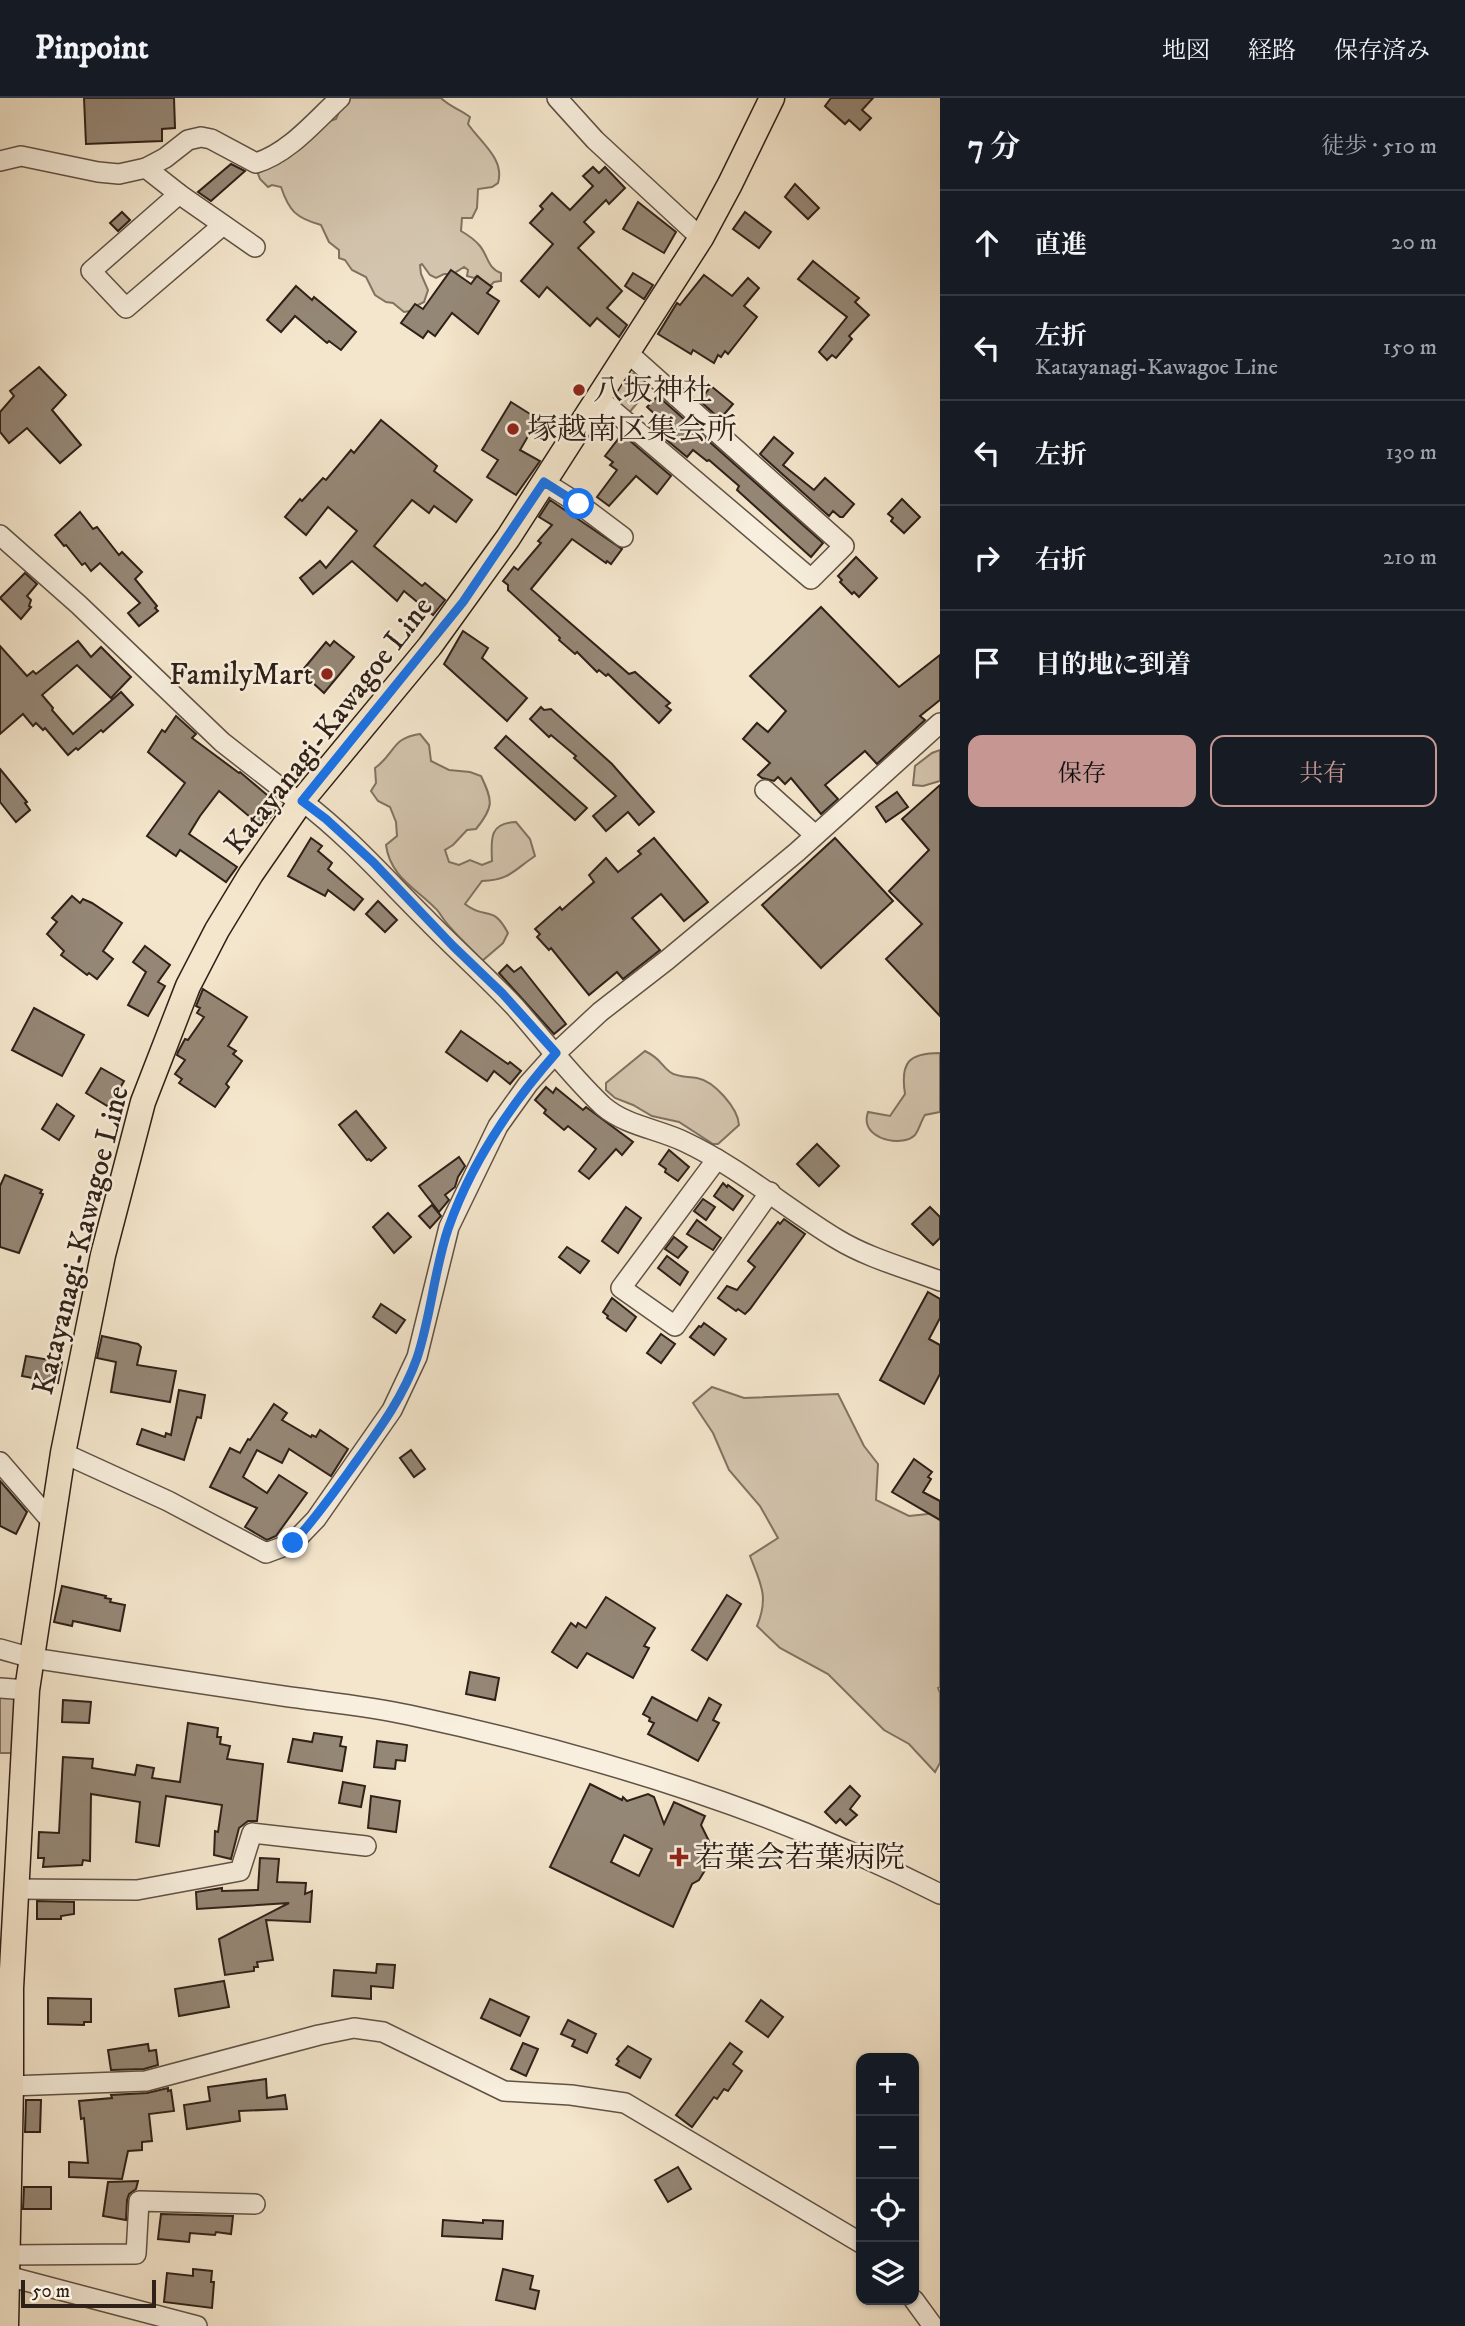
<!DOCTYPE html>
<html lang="ja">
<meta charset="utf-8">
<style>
body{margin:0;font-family:"IM FELL DW Pica","Noto Serif JP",serif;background:#242831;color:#f1f3f6}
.controls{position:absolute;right:21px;bottom:21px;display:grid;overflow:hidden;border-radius:14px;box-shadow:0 2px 5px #0004}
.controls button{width:63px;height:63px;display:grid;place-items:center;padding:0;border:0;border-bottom:2px solid #363941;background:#171b24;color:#f1f3f6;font:35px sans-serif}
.scale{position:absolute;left:21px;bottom:18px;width:135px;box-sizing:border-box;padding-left:7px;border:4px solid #2f2018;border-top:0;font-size:19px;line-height:24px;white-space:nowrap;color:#2f2018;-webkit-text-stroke:5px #f8efde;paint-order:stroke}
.stop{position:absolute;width:21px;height:21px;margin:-16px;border:5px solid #1a73e8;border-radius:50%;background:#fff}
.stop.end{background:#1a73e8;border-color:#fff;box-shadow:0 2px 7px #0008}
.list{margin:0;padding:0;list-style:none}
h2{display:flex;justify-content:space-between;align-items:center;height:91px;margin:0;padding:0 28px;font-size:30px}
h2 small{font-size:23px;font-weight:400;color:#9ea1a6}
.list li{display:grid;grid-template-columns:46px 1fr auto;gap:21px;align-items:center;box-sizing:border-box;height:105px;padding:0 28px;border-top:2px solid #363941}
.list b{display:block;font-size:26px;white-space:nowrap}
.list p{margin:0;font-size:23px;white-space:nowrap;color:#9ea1a6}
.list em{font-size:23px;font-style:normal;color:#9ea1a6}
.actions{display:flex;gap:14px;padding:21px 28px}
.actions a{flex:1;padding:16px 0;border:2px solid #c59692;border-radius:14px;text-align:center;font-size:24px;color:#c59692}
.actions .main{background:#c59692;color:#111}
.icon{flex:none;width:38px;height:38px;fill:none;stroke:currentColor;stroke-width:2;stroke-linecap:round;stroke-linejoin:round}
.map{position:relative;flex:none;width:940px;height:2228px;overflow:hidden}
header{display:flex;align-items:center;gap:42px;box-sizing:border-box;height:98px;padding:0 35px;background:#171b24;border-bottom:2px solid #363941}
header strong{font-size:33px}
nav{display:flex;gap:38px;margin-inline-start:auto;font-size:24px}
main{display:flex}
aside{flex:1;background:#171b24}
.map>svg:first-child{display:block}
.green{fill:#d3c4ad;stroke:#817262;stroke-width:2}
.building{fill:#958776;stroke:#2f2018;stroke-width:2;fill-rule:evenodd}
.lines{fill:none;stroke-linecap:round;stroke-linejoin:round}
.minor-casing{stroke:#605245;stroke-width:22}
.major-casing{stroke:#2f2018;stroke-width:27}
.minor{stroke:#f8efde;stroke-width:19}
.major{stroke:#f4e6cc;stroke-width:24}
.route{stroke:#1a73e8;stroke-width:9}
.poi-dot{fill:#8f2418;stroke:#f8efde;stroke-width:2.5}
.labels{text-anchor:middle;stroke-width:5;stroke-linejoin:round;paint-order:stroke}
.poi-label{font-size:30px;fill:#2f2018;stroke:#f8efde;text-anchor:start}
.street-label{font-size:30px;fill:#2f2018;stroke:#f8efde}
</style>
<header>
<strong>Pinpoint</strong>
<nav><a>地図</a><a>経路</a><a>保存済み</a></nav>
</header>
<main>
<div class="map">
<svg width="940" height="2228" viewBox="0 0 940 2228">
<rect width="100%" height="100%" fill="#f4e6cc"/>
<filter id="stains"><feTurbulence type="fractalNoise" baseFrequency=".00286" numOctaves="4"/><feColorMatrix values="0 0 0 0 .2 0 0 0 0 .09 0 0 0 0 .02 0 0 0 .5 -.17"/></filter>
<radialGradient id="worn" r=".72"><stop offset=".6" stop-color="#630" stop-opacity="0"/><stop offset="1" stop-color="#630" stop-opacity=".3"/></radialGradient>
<g class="green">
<path d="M345 0H441C450 9 460 11 470 19L468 26C481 45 505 61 498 85L492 89 478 91 477 110 472 120H462L461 133C468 137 475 142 480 148 488 158 488 171 501 175V183L494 184 489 189 478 178 474 180 467 178 468 172 464 169 453 176H444L436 180 430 177 422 166 420 167 421 176 428 192 424 204 418 207 416 212 404 214 393 205 386 204 375 197 366 179 352 172 345 162 339 160V152L329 144 321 127C296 120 289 113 281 89L272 87 268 89 260 81 257 73 327 24 336 21Z"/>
<path d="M640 274 654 285 628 316 617 306 615 294 627 277Z"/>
<path d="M420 636 429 647 431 663 449 672 470 674 481 678C493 703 494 709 476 731L467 732 453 747 445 752 449 764 459 767 470 762 482 767 492 763C491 741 489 725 516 724L530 741 535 758C514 772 510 782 482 783L465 806C486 823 492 805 508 835L503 845 482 863C470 849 456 837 445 823 441 818 439 813 435 810 415 790 390 778 386 747L397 738 396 724 390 709 378 703 371 693 376 685 375 670C396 655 391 640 420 636Z"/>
<path d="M940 652V683L923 688 913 687 915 668 932 655Z"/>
<path d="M645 953C661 961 659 965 670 974 678 980 688 978 697 980 714 983 738 1010 739 1027L718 1046H713L679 1024 652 1018 633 1007 615 1000 606 992V985Z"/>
<path d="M940 955V1014L925 1017C921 1023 919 1032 915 1037 903 1049 870 1042 867 1025 866 1021 867 1017 868 1014L890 1018 905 996C900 964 909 955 940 955Z"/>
<path d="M712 1289 744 1300 838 1296 864 1348 878 1366 876 1402 909 1418 937 1415 940 1418V1589L938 1590 940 1595V1665L935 1674 909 1646 884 1632 828 1576 780 1550 757 1528C769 1499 761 1486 750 1458L778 1440 760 1408 729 1372 713 1335 693 1305Z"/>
<path d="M0 1596 14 1598 16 1602 12 1655H0Z"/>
</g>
<g class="building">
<path d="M84 0H174L175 30 162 31V43L86 46Z"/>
<path d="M831 0H873L862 12 871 20 860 32 849 22 845 26 825 8Z"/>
<path d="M231 66 245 73 211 103 198 94Z"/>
<path d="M593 69 599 75 605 69 625 90 609 106 606 102 584 124 594 134 578 150 622 193 607 210 627 227 619 239 597 220 590 228 547 189 539 199 521 183 553 146 530 125 543 111 540 108 552 95 570 112 593 88 583 78Z"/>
<path d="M795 86 819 110 808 121 785 99Z"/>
<path d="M638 104 676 134 664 155 623 131Z"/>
<path d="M122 114 130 122 118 133 110 125Z"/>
<path d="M745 114 771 134 759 150 733 131Z"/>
<path d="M813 163 859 200 855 204 869 217 849 238 852 241 836 260 832 257 827 262 819 254 847 219 798 181Z"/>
<path d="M451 172 471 186 477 178 492 189 487 195 499 203 478 236 452 215 435 238 428 233 423 240 401 225 415 206 423 211Z"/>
<path d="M633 175 653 187 644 201 625 188Z"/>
<path d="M704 177 732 198 748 180 759 190 744 208 757 219 728 256 725 253 721 259 718 257 714 265 693 252 691 256 658 236 677 205 680 207Z"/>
<path d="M296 188 312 202 314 199 356 234 341 252 329 243 327 245 295 218 281 234 267 222Z"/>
<path d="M39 269 66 297 52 312 81 347 60 365 27 330 9 345 0 334V314L14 298 10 293Z"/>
<path d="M711 288 733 306 720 321 700 303Z"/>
<path d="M658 298 823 445 811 459 737 392 739 388 709 362 707 363 693 352 687 359 651 329 659 320 647 309Z"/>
<path d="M511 304 538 321 520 352 540 363 516 397 487 379 498 362 482 352Z"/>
<path d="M381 322 437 368 434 373 472 402 456 424 434 408 429 415 412 402 374 448 422 488 425 485 445 502 433 517 404 493 397 503 352 463 313 496 300 480 320 463 326 470 357 433 328 409 306 437 285 419 300 401 302 403 323 380 326 382 351 352 354 355Z"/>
<path d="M622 336 671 378 657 396 636 378 609 408 597 399 617 372 610 367 613 364 605 358Z"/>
<path d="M774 339 793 355 783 367 814 392 825 380 854 406 843 419H840L833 413 829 418 760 356Z"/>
<path d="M902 401 920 419 904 435 891 423 893 420 888 416Z"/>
<path d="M550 402 622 451 611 466 607 463 606 465 572 441 531 491 629 576 635 574 670 605 666 608 671 612 659 625 608 576 606 578 599 572 597 574 577 554 575 556 559 542 560 540 508 492V487L503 483 514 469 518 472 541 445 538 443 552 427 539 419Z"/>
<path d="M80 414 93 431 97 429 119 457 122 454 142 474 135 481 157 508 155 510 158 513 139 528 128 515 140 505 100 465 91 473 85 465 82 467 66 447 64 448 55 437Z"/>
<path d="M856 459 877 480 859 499 854 494 852 496 840 484 842 482 838 478Z"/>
<path d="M25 475 37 486 27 498 31 502 29 508 31 509 21 521 0 500Z"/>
<path d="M821 509 899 589 940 557V602L920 618 925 622 877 666 865 653 825 687 838 701 821 716 791 680 785 686 778 679 774 683 762 680 758 677 770 665 743 641 757 625 768 634 786 613 750 578Z"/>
<path d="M463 533 488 550 482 560 527 600 507 623 444 566Z"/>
<path d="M78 543 91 559 101 549 131 579 111 600 77 567 42 597 53 610 52 612 73 636 121 594 133 607 103 634 101 632 78 652 76 650 68 657 45 630 43 632 36 625 33 628 23 616 0 636V548L27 578 33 573 36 576Z"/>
<path d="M334 543 354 559 324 595 301 574 326 544 330 548Z"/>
<path d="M541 609 544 612 551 611 612 666 654 714 639 727 628 714 606 733 593 718 616 698 574 660 576 658 551 637 549 639 530 621Z"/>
<path d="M176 618 196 636 192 640 239 675 240 674 280 708 262 729 219 693 200 718 189 736 237 769 226 784 180 752 176 758 147 738 185 685 148 654 162 632 165 634Z"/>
<path d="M506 638 587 710 575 722 495 650Z"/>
<path d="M0 671 27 704 25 705 30 712 16 724 0 704Z"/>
<path d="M940 687V918L886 861 922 826 889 793 929 752 902 721Z"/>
<path d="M897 694 908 709 886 724 876 709Z"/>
<path d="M311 740 322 748 318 753 332 765 328 771 363 801 354 812 328 792 325 798 288 778Z"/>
<path d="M654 740 708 804 684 823 661 796 632 820 660 852 623 881 617 874 589 897 551 850 549 852 537 839 540 836 535 831 560 809 562 812 594 784 589 777 606 760 618 774 641 756 638 753Z"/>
<path d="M835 740 893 803 821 870 762 807Z"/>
<path d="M72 798 80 805 83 801 92 805 122 825 103 853 113 861 97 881 89 875 87 877 61 857 64 853 47 836 57 824 52 820Z"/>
<path d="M378 803 397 822 385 834 366 816Z"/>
<path d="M145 848 170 867 158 884 165 888 148 918 128 907 146 874 133 864Z"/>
<path d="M507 867 514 874 521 869 566 926 554 936 499 875Z"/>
<path d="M203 891 247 919 228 948 236 953 233 956 242 963 226 986 229 989 215 1009 179 985 182 981 175 976 185 962 177 957 178 954 185 941 188 942 204 919 197 915 200 910 196 908Z"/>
<path d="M34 910 84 937 62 978 12 952Z"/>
<path d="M461 933 508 966 510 964 521 973 510 986 494 973 487 983 446 954Z"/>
<path d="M101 970 124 983 109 1009 86 995Z"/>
<path d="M546 989 553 995 556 990 583 1012 586 1009 633 1044 622 1057 616 1051 589 1081 579 1073 596 1051 568 1028 564 1032 544 1015 546 1012 535 1002Z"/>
<path d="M57 1006 74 1018 59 1042 42 1031Z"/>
<path d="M356 1013 386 1050 371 1063 369 1061 367 1062 339 1027Z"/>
<path d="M817 1046 839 1068 819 1088 797 1066Z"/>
<path d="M669 1052 689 1069 678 1083 665 1074 666 1071 659 1066Z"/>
<path d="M459 1059 465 1068 458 1079 455 1089 445 1097 449 1102 439 1114 419 1088Z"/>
<path d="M5 1077 42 1092 40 1095 43 1096 19 1155 0 1149V1088Z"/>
<path d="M723 1085 727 1089 728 1087 743 1098 733 1112 714 1098Z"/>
<path d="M703 1101 715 1109 706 1122 694 1113Z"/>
<path d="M432 1107 441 1118 430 1130 419 1118Z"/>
<path d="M626 1109 641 1120 618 1155 602 1143Z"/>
<path d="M930 1109 940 1119V1140L933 1147 912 1126Z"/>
<path d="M388 1115 411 1139 394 1155 373 1129Z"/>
<path d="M784 1121 805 1136 750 1211 745 1216 738 1211 736 1213 718 1200 727 1188 737 1192 755 1169 748 1163 778 1124 780 1126Z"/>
<path d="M697 1122 721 1140 713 1152 687 1136Z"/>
<path d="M674 1139 687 1149 678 1160 665 1151Z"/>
<path d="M567 1149 589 1163 580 1175 559 1159Z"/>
<path d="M667 1158 688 1174 680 1187 658 1170Z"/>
<path d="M928 1194 940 1201V1220L929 1241 940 1247V1276L924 1306 880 1282Z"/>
<path d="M612 1200 636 1219 626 1233 607 1220 608 1218 603 1214Z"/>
<path d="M381 1206 405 1222 396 1235 373 1219Z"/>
<path d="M704 1225 726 1241 714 1257 690 1239 699 1228 701 1229Z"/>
<path d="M661 1236 675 1246 661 1265 647 1255Z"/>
<path d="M102 1238 138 1246 141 1249 137 1267 176 1273 170 1304 111 1294 116 1264 97 1260Z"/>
<path d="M26 1258 62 1264 58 1285 22 1278Z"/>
<path d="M179 1292 205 1297 201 1320 197 1319 184 1362 137 1346 142 1331 165 1339 166 1335 171 1337Z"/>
<path d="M274 1306 287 1315 282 1322 311 1339 312 1337 316 1339 320 1332 348 1351 331 1378 289 1351 282 1365 257 1352 243 1379 267 1395 279 1377 307 1395 276 1438 267 1442 245 1429 257 1410 210 1389 230 1350 240 1355 248 1341 250 1342Z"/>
<path d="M411 1352 425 1371 414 1379 400 1360Z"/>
<path d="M914 1361 932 1374 928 1379 931 1381 923 1394 940 1403V1422L892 1394Z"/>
<path d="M0 1383 27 1414 16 1436 0 1428Z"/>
<path d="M62 1488 106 1498 105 1500 111 1501 110 1504 125 1507 120 1533 73 1523 72 1528 54 1524Z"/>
<path d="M727 1497 741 1506 707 1562 692 1552Z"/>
<path d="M606 1499 655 1530 644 1548 649 1550 633 1580 587 1555 577 1570 552 1554 571 1525 576 1529 578 1525 586 1530Z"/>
<path d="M470 1574 499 1580 495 1602 466 1596Z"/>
<path d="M652 1599 697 1623 709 1600 721 1607 713 1622 719 1625 698 1663 648 1636 654 1625 649 1623 650 1620 643 1616Z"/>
<path d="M63 1602 91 1604 89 1625 62 1624Z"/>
<path d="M188 1625 218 1630 217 1639H221L220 1646 230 1648 227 1661 263 1666 257 1723H248L239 1730 231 1761 214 1757 215 1733 218 1734 222 1707 166 1698 159 1748 136 1744 140 1704 91 1696 90 1763 83 1762 82 1767 43 1769 44 1760H38L39 1734 59 1735 63 1659 93 1661 92 1670 135 1677 137 1667 154 1670 152 1680 180 1684Z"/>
<path d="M314 1635 342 1639 340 1648 346 1649 342 1673 288 1664 293 1641 312 1644Z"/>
<path d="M377 1643 407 1647 405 1663 396 1662 395 1671 374 1669Z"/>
<path d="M343 1684 365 1688 361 1709 339 1705Z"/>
<path d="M590 1686 622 1702 623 1699 627 1703 648 1696 654 1699 664 1726 674 1704 705 1718 701 1727 709 1743 710 1764 699 1782 692 1786 673 1829 550 1769ZM624 1737 652 1751 639 1778 611 1764Z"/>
<path d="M850 1688 860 1698 850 1711 857 1717 846 1727 840 1721 836 1725 825 1714Z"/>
<path d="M371 1698 400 1703 396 1734 368 1730Z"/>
<path d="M260 1760 279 1761 277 1784 306 1785 305 1796 312 1793 310 1824 266 1822 273 1862 257 1864 258 1869H254V1873L225 1877 219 1841 289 1805 197 1811 196 1794 222 1790V1793L258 1792Z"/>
<path d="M37 1803 74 1804V1816L61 1818V1821H37Z"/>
<path d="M377 1866 395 1867 393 1890 371 1888V1901L332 1898 334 1872 376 1875Z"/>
<path d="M224 1883 229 1909 179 1918 175 1891Z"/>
<path d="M48 1900 91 1901V1924H84V1927L48 1926Z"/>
<path d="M490 1901 529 1919 520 1938 481 1920Z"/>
<path d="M761 1902 783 1919 768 1939 746 1923Z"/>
<path d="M568 1922 596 1936 587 1955 572 1948 575 1942 561 1936Z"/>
<path d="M523 1945 538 1951 526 1978 511 1971Z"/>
<path d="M730 1945 742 1954 733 1966 742 1973 728 1993 724 1991 717 2001 714 1999 692 2029 676 2017Z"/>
<path d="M148 1946 149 1953 156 1952 158 1967 144 1971 111 1972 108 1952Z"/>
<path d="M628 1948 651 1961 640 1980 616 1967 619 1963 617 1961Z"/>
<path d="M266 1981 267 2000 285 1997 287 2011 239 2013 240 2023 187 2031 184 2007 210 2003 208 1989Z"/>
<path d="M168 1990V1993L171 1992 174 2013 149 2016 152 2043 142 2044V2052L128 2053 122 2081 69 2079V2064L88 2065 84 2020 81 2021 79 2003 112 2000 111 1997 147 1995Z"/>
<path d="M26 2002H41L40 2034H25Z"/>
<path d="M678 2069 691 2091 668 2104 655 2082Z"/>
<path d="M138 2083 136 2091 129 2096 127 2102 126 2122 103 2118 108 2084Z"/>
<path d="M24 2089H51V2111H23Z"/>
<path d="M161 2116 233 2118 231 2136 216 2134 215 2137 190 2135 189 2144 158 2141Z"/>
<path d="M443 2122 483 2125V2122L503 2123 502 2141 442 2138Z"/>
<path d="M193 2171 212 2173 211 2184H214L212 2210 164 2204 167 2175 193 2178Z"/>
<path d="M503 2171 533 2178 530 2191 539 2193 535 2211 496 2202Z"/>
</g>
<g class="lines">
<defs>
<g id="minor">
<path d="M557 0 595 42 701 140"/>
<path d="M0 63 21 58 98 74 119 76 146 70 165 60 188 42 201 39 211 41 256 65C289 55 315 23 340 0"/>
<path d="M146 70 179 96 255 149"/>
<path d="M179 96 91 173 126 210 223 127"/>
<path d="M597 299 811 481 844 448 627 254"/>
<path d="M544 384 579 406 623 439"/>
<path d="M0 437 79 507 222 644 300 705"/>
<path d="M765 692 815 737"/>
<path d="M302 703C348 738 384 779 425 820 454 850 486 878 515 909 544 942 571 978 603 1008 626 1028 659 1031 685 1044 740 1070 786 1110 837 1141 868 1160 906 1170 940 1183"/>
<path d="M717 1061 621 1190 675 1228 770 1094"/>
<path d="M63 1355 168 1403 266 1455 293 1445 316 1421 392 1312 417 1259 449 1129 498 1028 528 986 556 955 600 914 667 862 797 754 940 625"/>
<path d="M0 1364 52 1424"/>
<path d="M0 1551 32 1560C116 1573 199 1585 283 1598 325 1604 368 1608 409 1617 592 1656 773 1711 940 1796"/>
<path d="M0 1590 27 1592"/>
<path d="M15 1791 137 1792 240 1773 252 1735 366 1748"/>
<path d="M11 1988 146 1983 319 1937 354 1930 383 1934 504 1993 571 1997 625 2005 861 2145"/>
<path d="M7 2157 136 2156 139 2103 255 2106"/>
<path d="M7 2178 197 2228"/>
<path d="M914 2202 933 2228"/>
</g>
<path id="major" d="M6 2228 11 1988V1890L27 1592 63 1355 103 1157 143 1004 188 888 217 832 251 776 300 705 430 548 508 440 701 140 730 86 772 0"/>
</defs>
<use href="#minor" class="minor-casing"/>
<use href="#major" class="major-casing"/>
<use href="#minor" class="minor"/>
<use href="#major" class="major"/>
</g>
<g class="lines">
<path class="route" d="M293 1445C317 1419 337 1390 358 1361 381 1329 404 1297 417 1260 431 1218 434 1173 448 1131 471 1065 511 1006 556 955L502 895 453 848 373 764 326 721 302 703 463 504 544 384 579 406"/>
</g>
<g class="poi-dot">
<circle cx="579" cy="292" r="7"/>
<circle cx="513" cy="331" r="7"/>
<circle cx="327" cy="576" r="7"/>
<path d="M675.5 1748.5h7v7h7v7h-7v7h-7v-7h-7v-7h7z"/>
</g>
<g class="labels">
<g class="poi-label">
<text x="593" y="302">八坂神社</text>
<text x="527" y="341">塚越南区集会所</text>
<text x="313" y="586" text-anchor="end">FamilyMart</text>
<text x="695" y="1769">若葉会若葉病院</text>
</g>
<g class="street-label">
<text transform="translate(328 627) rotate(-52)" y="10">Katayanagi-Kawagoe Line</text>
<text transform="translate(80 1142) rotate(-76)" y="10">Katayanagi-Kawagoe Line</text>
</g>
</g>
<rect width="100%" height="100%" filter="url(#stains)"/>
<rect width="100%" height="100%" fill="url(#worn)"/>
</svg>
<div class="controls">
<button>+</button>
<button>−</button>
<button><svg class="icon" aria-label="locate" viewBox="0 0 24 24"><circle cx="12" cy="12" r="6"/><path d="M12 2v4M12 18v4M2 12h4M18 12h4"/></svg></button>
<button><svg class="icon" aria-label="layers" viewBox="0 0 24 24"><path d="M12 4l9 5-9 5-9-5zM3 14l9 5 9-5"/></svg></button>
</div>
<div class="scale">50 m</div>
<div class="stop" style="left:579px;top:406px"></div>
<div class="stop end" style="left:293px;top:1445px"></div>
</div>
<aside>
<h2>7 分<small>徒歩 · 510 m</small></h2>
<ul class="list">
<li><svg class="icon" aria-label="ahead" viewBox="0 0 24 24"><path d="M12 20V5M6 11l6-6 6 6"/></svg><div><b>直進</b></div><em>20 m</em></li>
<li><svg class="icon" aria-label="left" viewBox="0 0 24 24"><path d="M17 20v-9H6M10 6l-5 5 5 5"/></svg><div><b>左折</b><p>Katayanagi-Kawagoe Line</p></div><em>150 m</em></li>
<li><svg class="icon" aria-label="left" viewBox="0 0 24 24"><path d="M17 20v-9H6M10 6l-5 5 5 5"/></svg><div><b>左折</b></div><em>130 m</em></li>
<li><svg class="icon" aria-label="right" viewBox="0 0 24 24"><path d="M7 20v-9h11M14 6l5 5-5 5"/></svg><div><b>右折</b></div><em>210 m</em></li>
<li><svg class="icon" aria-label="arrive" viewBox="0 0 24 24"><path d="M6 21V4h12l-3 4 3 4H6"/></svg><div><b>目的地に到着</b></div></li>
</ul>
<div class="actions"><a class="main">保存</a><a>共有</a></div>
</aside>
</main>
